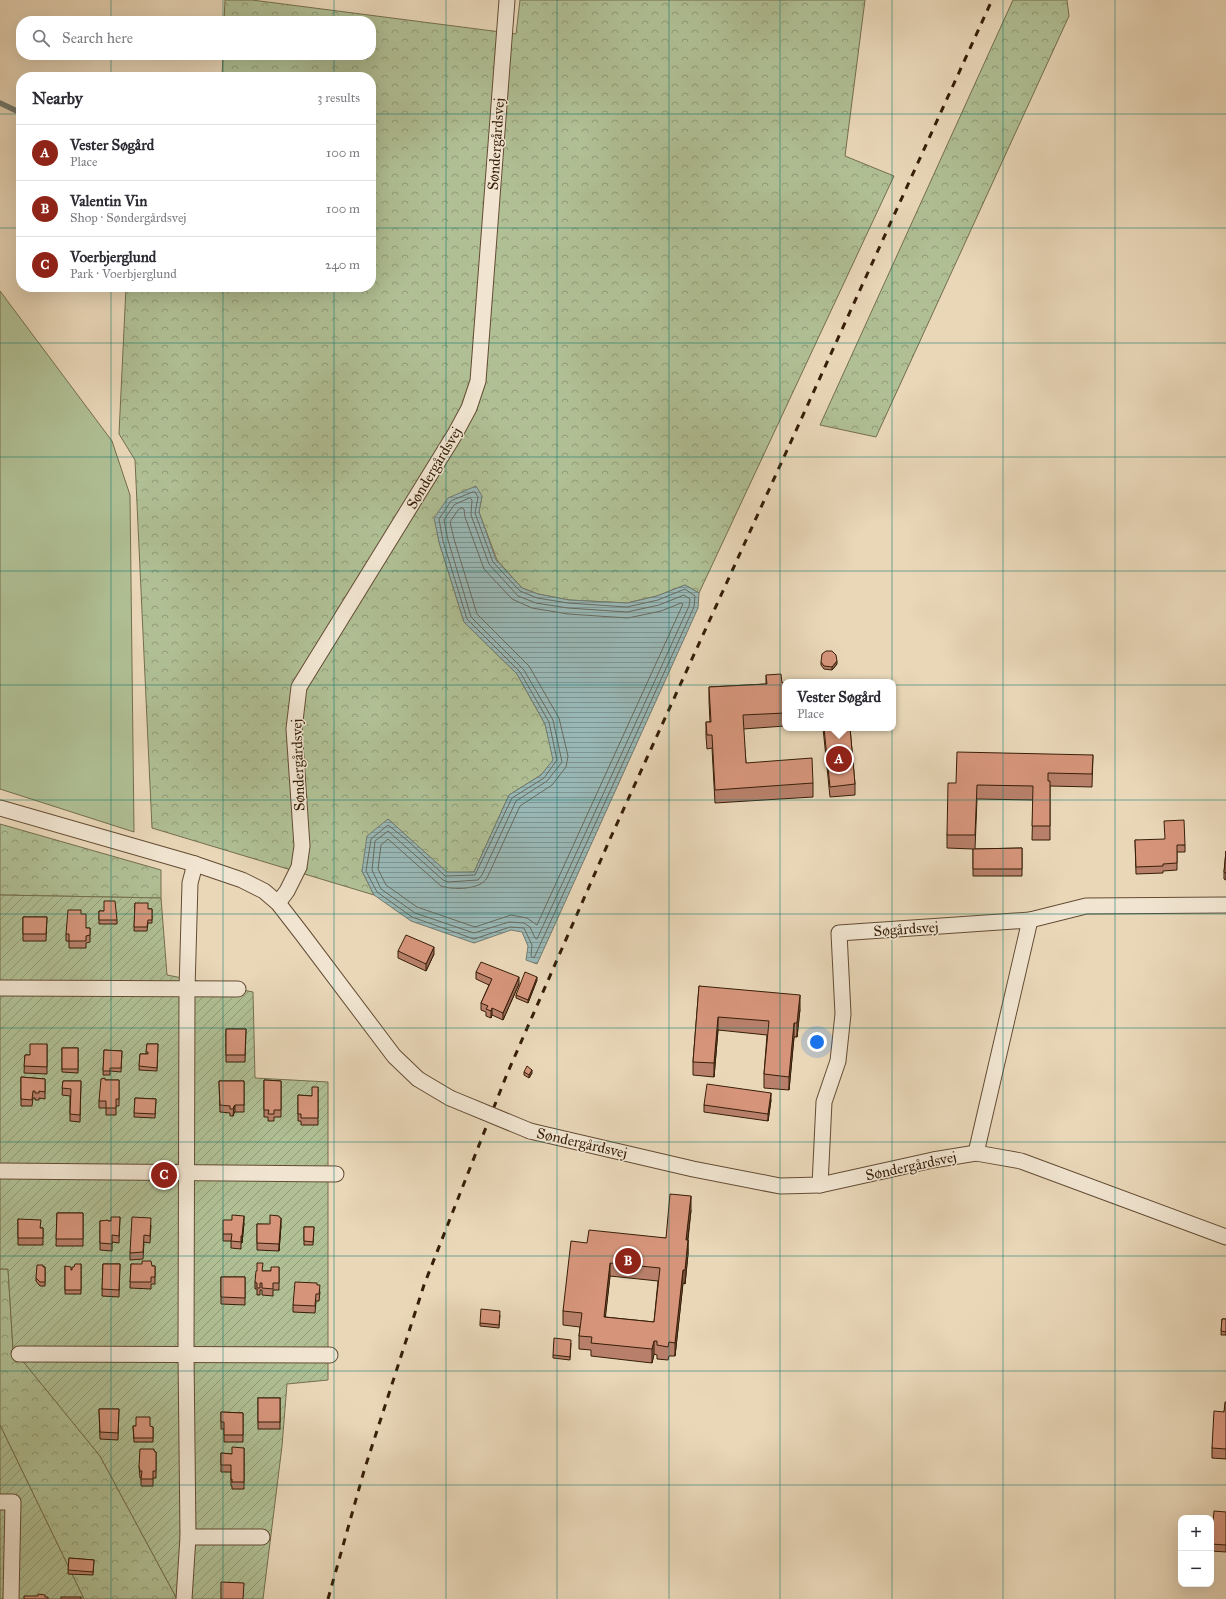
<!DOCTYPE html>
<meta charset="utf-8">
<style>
body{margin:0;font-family:"IM FELL Great Primer",serif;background:#f7f7f7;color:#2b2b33}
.controls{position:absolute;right:12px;bottom:12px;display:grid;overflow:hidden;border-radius:8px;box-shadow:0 4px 16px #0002}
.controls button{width:36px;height:36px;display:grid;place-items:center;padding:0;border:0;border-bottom:1px solid #e1e1e2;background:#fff;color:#2b2b33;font:20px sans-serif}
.you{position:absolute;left:817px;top:1042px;width:14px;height:14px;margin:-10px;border:3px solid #fff;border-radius:50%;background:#1a73e8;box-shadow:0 0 0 6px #1a73e833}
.badge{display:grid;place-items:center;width:26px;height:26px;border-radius:50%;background:#8f2418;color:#fff;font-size:13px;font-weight:700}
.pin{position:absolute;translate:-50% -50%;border:2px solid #fff;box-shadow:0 1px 4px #0006}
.popup{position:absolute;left:782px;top:679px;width:114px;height:52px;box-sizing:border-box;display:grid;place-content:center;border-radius:8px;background:#fff;filter:drop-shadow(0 1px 3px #0005);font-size:13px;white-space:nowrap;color:#7c7c81}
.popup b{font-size:15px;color:#2b2b33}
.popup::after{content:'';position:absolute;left:50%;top:100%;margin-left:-8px;border:8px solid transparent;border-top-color:#fff}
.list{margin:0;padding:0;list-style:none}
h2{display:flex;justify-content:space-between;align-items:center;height:52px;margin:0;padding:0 16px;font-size:17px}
h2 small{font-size:13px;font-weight:400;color:#7c7c81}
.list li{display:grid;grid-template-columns:26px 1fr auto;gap:12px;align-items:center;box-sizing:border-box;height:56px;padding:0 16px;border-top:1px solid #e1e1e2}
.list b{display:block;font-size:15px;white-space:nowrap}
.list p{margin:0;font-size:13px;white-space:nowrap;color:#7c7c81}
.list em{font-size:13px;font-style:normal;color:#7c7c81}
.icon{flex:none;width:22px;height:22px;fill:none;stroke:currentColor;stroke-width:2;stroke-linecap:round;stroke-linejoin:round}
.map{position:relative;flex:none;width:1226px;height:1599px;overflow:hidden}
.search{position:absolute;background:#fff;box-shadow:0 4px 16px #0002;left:16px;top:16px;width:360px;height:44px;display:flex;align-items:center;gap:10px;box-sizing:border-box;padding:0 14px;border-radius:16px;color:#7c7c81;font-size:15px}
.panel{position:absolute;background:#fff;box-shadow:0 4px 16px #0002;left:16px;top:72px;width:360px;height:220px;border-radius:16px}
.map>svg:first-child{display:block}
.grass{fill:#b0bf94;stroke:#746e4e}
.forest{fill:url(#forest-crowns);stroke:#746e4e}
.garden{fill:url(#garden-furrows);stroke:#746e4e}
.water{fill:url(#water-rules);stroke:#727a70}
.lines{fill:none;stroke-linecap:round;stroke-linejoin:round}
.shore{stroke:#686b5f;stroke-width:1}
.stream{stroke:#727a70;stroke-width:5.5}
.minor-casing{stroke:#644c34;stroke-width:17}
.minor{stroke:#f1e5d1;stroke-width:15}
.rail{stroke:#371e08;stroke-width:3;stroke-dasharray:7 7;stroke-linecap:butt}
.minor-bridge-casing{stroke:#644c34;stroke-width:17;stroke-linecap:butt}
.minor-bridge{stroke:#f1e5d1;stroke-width:15}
.wall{fill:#b8806a;stroke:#371e08;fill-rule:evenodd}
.shaded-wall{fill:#966856;stroke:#371e08}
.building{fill:#d6957b;stroke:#371e08;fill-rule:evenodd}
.grid{fill:none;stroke:#0f766e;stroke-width:1;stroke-opacity:0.55}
.labels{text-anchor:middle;stroke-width:3;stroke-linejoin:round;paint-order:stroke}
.street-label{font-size:15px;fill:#371e08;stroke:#f1e5d1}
</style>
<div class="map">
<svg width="1226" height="1599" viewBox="0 0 1226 1599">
<defs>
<pattern id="forest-crowns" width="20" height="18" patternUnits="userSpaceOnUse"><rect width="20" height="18" fill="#b0bf94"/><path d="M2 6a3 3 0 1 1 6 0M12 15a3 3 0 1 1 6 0" fill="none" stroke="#909b77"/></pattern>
<pattern id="garden-furrows" width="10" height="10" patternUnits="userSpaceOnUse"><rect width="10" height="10" fill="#b0bf94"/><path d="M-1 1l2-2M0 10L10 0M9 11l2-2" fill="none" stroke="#909b77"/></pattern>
<pattern id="water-rules" width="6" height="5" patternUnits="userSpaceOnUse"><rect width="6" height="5" fill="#99b8b6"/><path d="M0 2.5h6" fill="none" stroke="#7e9592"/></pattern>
</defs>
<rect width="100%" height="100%" fill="#e9d7b8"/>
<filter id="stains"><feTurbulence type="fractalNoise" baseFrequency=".005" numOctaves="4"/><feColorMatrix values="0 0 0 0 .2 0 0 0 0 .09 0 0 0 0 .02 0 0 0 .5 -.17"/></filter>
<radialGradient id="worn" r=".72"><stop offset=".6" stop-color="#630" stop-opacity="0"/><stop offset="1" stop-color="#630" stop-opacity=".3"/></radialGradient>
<path class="grass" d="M0 291 112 441 130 495 134 832 0 789Z"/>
<g class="forest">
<path d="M225 0H252L516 34 520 0H865L845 156 894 176 699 593 685 585 657 596 627 603 569 600 538 594 522 588 497 560 479 512 482 496 435 518 439 542 464 622 517 674 545 724 554 760 541 775 509 795 474 872 447 873 388 819 362 871 374 895 152 828 135 460 119 434 126 287H371V77H222L223 55H371V21H224Z"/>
<path d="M1013 0H1067L1069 16 876 437 820 425Z"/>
<path d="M0 824 161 870V898L0 895Z"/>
<path d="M0 1269H8L13 1349 100 1456 177 1599H84L0 1425Z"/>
</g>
<g class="garden">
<path d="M0 895 161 898 167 975 253 992 255 1078 328 1082V1380L287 1384 282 1446 263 1599H177L100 1456 13 1349 8 1269H0Z"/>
<path d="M0 1425 84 1599H0Z"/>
</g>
<path class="water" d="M476 486 482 496 479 512 496 560 522 588 538 594 569 600 627 603 657 596 685 585 699 593 698 608 537 964 526 960 528 946 522 932 511 930 474 943 411 921 374 895 362 871 367 836 388 819 447 872H474L509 795 541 775 553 760 545 724 517 674 464 622 439 542 434 518 448 498Z"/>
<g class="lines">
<g class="shore">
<path d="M473 492H475L478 497 475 513 493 562 520 591 537 598 568 603 627 607 658 600 685 589 695 596 694 607 534 958 531 956 532 945 524 928 510 927 474 939 412 917 377 892 366 871 371 839 388 825 407 840 445 876 475 875 512 798 544 778 557 760 549 722 520 672 467 619 443 541 439 519 451 501Z"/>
<path d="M470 498 472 500 471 515 489 564 518 596 536 603 568 608 627 612 659 605 684 595 690 599 689 606 537 939 535 938 530 927 524 923 509 922 474 933 415 913 381 889 372 870 375 841 388 831 443 880 448 882 478 880 482 875 516 801 547 781 562 762 553 720 524 670 471 617 448 540 444 520 454 505Z"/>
<path d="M462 508 464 509 465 517 484 569 512 599 532 608 568 614 628 618 661 611 681 603 683 604 537 925 527 918 511 915 475 927 417 907 386 885 378 869 381 845 388 839 441 886C453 890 480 890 487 878L520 806 552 785 566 767 568 756 559 718 529 666 477 614 454 539 450 522 458 510Z"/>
</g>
<path class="stream" d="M0 103 21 113"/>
<defs>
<g id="minor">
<path d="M0 808 195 864 242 880 264 891 278 903 302 934 394 1056 418 1079 450 1098"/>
<path d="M278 903 287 891 299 867 302 846 294 729 299 687 455 434 469 408 478 381 507 0"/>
<path d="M0 988 238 989"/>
<path d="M530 1131 693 1169 780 1186 820 1185 933 1160 976 1153 1021 1161 1226 1237"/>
<path d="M976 1153 1030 920"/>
<path d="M0 1171 336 1174"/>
<path d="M820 1185 824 1102 838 1061 843 1014 839 933 1030 920 1086 906 1226 905"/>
<path d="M19 1354 330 1355"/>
<path d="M0 1502H13L11 1599"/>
<path d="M188 1537H262"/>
<path d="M184 1599 188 1537 186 1354 187 989 190 883 195 864"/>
</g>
</defs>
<use href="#minor" class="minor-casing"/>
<use href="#minor" class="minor"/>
<path class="rail" d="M328 1599 364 1471 424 1285 507 1074 610 839 992 0"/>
<defs>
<path id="minor-bridge" d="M450 1098 530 1131"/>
</defs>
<use href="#minor-bridge" class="minor-bridge-casing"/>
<use href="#minor-bridge" class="minor-bridge"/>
</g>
<g class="wall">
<path d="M821 662 837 664 832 670 824 669 821 665Z"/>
<path d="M766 675 782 683H785V726L743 729 746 763 813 783V797L715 803 712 748 707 749 706 736V722H710L709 701V687L766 684Z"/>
<path d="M823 728H850L855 784V795L830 797Z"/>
<path d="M1093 755 1092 787 1050 786V840H1032L1033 800 977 799 975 849 1022 848V876H973V849L947 848V835L956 783Z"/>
<path d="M1135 840 1185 845V852H1177V870L1163 871V873L1136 874Z"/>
<path d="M1226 851V880L1224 879V872Z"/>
<path d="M135 903 148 909H152V923H148L147 931H134Z"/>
<path d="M99 911H104L117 920V924H99Z"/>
<path d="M81 914 86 928H90V942L86 943V948H69V941H66V934Z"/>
<path d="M23 917H47L46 941H23Z"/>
<path d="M398 951 434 954 426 971 398 958Z"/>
<path d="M476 972 519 984 503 1020 492 1015 491 1018 486 1016V1012L481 1010V1003L489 985 476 979Z"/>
<path d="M537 980 528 1003 516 998V995Z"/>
<path d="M699 986 800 1009 797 1037H794L789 1090 764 1088V1074L767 1035 718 1030 714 1077 693 1075V1062Z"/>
<path d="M226 1029H246L245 1062H226Z"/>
<path d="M47 1044V1074L24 1073 25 1055H30Z"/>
<path d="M147 1044H158L157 1071 139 1070 140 1054H146Z"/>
<path d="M62 1048H78V1073L62 1072Z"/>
<path d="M104 1050 122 1051 121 1072 110 1071V1075H103Z"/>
<path d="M524 1072 532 1073 529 1078 524 1075Z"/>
<path d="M21 1077 45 1079V1099L39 1098V1100H35V1098H33L32 1106H21Z"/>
<path d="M105 1080H119V1106H116V1115H106V1108H99V1101Z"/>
<path d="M264 1080 281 1081V1117H274V1121H268V1117H264Z"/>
<path d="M63 1081H81L80 1122 70 1121V1096L62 1095Z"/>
<path d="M219 1081H244V1112H235L234 1113 233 1116H230V1113L220 1112Z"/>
<path d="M318 1087V1125H301V1121H298V1095L312 1096Z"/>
<path d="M135 1098 156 1099 155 1118 134 1117Z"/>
<path d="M771 1100 768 1121 704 1112V1105Z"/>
<path d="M691 1210 688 1240V1254L685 1284 683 1283 675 1356H669L668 1360 657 1359V1355L654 1354 652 1363 591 1356V1350L579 1349V1336L580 1327 563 1325V1311L587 1243 666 1238ZM610 1276 658 1281 654 1322 605 1317Z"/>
<path d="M57 1213H83V1246H56Z"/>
<path d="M120 1217 119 1243 112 1242V1251L100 1250V1221H111Z"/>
<path d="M18 1219 41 1228H43V1245H18Z"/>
<path d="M244 1223 242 1243H241V1249L231 1248V1241H223V1234Z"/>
<path d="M257 1224 281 1225 279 1251 257 1250Z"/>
<path d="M151 1225 150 1243 144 1242 143 1259 130 1260V1253Z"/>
<path d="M304 1227H314L313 1245H304Z"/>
<path d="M81 1264V1294H65V1266L71 1270H72L74 1267Z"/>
<path d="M103 1264H120L119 1297 102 1296Z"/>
<path d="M131 1264 155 1266V1284H151V1289L130 1288Z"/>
<path d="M43 1267H45V1286H40L36 1281V1278Z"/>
<path d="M279 1267V1290H273V1296L262 1295V1290H260V1295H257V1289H255V1282L263 1271H271Z"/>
<path d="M221 1277H245V1305L221 1304Z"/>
<path d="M317 1285 320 1292 319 1301H316L315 1313 293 1312V1305Z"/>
<path d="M500 1315 499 1328 480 1326V1323Z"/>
<path d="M1222 1319H1226V1335H1221Z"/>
<path d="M571 1343 570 1360 553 1358V1355Z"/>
<rect x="258" y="1398" width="22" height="31"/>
<path d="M1226 1402V1459L1212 1458V1448L1224 1412Z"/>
<path d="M99 1409H119L118 1440 100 1439Z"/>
<path d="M221 1412 243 1413V1442H224V1429H221Z"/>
<path d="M133 1426 153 1427V1442H134Z"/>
<path d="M244 1448V1489H232V1486H231V1472H221V1453L232 1454Z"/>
<path d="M154 1451 156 1452V1478H153V1486H141V1478H140L139 1466Z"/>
<path d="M1226 1512V1552L1211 1551V1540Z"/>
<path d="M69 1558 94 1560 93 1575 68 1574Z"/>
</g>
<g class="shaded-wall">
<path d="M837 661V664L832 670V667Z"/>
<path d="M434 947V954L426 971V964Z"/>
<path d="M519 977V984L503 1020V1013Z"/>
<path d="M537 977V980L528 1003V1000Z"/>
<path d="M800 995V1009L797 1037V1023Z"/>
<path d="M492 1008V1015L491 1018V1011Z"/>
<path d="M718 1017V1030L714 1077V1063Z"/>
<path d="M794 1023V1037L789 1090V1077Z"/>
<path d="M532 1070V1073L529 1078V1075Z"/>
<path d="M771 1093V1100L768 1121V1114Z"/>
<path d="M235 1105V1112L234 1113 233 1116 234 1106Z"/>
<path d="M691 1196V1210L686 1253V1240Z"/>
<path d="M244 1216V1223L242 1243V1236Z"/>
<path d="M281 1218V1225L279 1251V1244Z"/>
<path d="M688 1240V1254L685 1284V1270Z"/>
<path d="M610 1263V1276L604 1330V1317Z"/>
<path d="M683 1270V1283L675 1356V1343Z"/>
<path d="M654 1341V1354L652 1363V1349Z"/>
</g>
<g class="building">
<path d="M826 651H832L836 655 837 661 832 667 824 666 821 662 822 654Z"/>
<path d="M781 674 782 683H785V713L743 715 746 763 812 758 813 783 715 790 712 735H707L706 722H711L709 687 767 684 766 675Z"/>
<path d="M824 728H850L855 784 830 787Z"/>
<path d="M957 752 1093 755 1092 774 1048 773V781H1050V826H1032L1033 786 977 785 975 835H947L948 783H956Z"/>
<path d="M1184 820 1185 845H1177V863L1163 864V866L1136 867 1135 840 1165 839 1164 821Z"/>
<path d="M1022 848V869H973V849Z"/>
<path d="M1226 851V873L1224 872Z"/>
<path d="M104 901H115L117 920H99V911H104Z"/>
<path d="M135 903H148V909H152V920H148L147 927H134Z"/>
<path d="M68 910H81V914H86V928H90V935L86 936V941H69V934H66Z"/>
<path d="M23 917H47L46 934H23Z"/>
<path d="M406 935 434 947 426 964 398 951Z"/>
<path d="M481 962 519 977 503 1013 492 1008 491 1011 486 1009 488 1006 481 1003 492 979 476 972Z"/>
<path d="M525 972 537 977 528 1000 516 995Z"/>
<path d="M699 986 800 995 797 1023H794L789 1077 764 1074 769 1021 718 1017 714 1063 693 1062Z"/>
<path d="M226 1029H246L245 1055H226Z"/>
<path d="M30 1044H47V1067L24 1066 25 1055H30Z"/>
<path d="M147 1044H158L157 1068 139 1066 140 1054H148V1052H146Z"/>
<rect x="62" y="1048" width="16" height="21"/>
<path d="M104 1050 122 1051 121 1068H110V1071H103Z"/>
<path d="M527 1066 532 1070 529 1075 524 1072Z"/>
<path d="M21 1077 45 1079V1092L39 1091V1093H35V1091H33L32 1100 21 1099Z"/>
<path d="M105 1078V1080H119V1099H116V1108H106V1101H99L101 1079Z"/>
<path d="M264 1080 281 1081V1110H274V1114H268L269 1110H264Z"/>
<path d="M63 1081H81L80 1115 70 1114 71 1089 62 1088Z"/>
<path d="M219 1081H244V1105H235L234 1106 233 1109H230V1106L220 1105Z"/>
<path d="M707 1084 771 1093 768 1114 704 1105Z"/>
<path d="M312 1087H318V1118H301V1114H298V1095L312 1096Z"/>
<path d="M135 1098 156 1099 155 1114 134 1113Z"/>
<path d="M670 1194 691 1196 686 1240H688L685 1270H683L675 1343 669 1342 668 1347 657 1345V1341H654L652 1349 591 1343 592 1337 579 1336 582 1313 563 1311 571 1241 587 1243 589 1230 666 1238ZM610 1263 660 1268 654 1322 604 1317Z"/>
<path d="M57 1213H83V1239H56Z"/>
<path d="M232 1215 244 1216 242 1236H241V1242L231 1241 232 1234H223V1220H232Z"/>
<path d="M270 1215 279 1216V1217L281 1218 279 1244 257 1243V1224H270Z"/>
<path d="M111 1217H120L119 1236 112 1235V1244L100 1243V1221L108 1220V1221H111Z"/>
<path d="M132 1217 151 1218 150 1236 144 1235 143 1252 130 1253Z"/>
<path d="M18 1219 41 1220 40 1228H43V1238H18Z"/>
<path d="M304 1227H314L313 1242 304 1241Z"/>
<path d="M142 1261H151L152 1266H155V1277H151V1282H130L131 1264H142Z"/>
<path d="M257 1263H263L262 1271H271V1267H279V1283H273V1289L262 1288V1283H260V1288H257V1283L255 1282 256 1271H257Z"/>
<path d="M75 1264H81V1290H65V1266L71 1267V1270H72V1267H74Z"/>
<path d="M103 1264H120L119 1290 102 1289Z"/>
<path d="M37 1265H43V1267H45V1282H40L36 1278Z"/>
<path d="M221 1277H245V1298L221 1297Z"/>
<path d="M295 1282 317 1283V1285H320L319 1294H316L315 1306 293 1305Z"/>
<path d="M481 1309 500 1311 499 1325 480 1323Z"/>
<path d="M1222 1319H1226V1332L1221 1331Z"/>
<path d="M554 1338 571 1340 570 1357 553 1355Z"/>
<rect x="258" y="1398" width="22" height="24"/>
<path d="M1225 1402H1226V1449L1212 1448 1214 1411 1224 1412Z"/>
<path d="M99 1409H119L118 1433 100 1432Z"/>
<path d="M221 1412 243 1413V1435H224V1422H221Z"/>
<path d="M136 1417H150V1426L153 1427V1438H134L133 1426H136Z"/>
<path d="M232 1447 244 1448V1482H232V1479H231V1465H221V1453L232 1454Z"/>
<path d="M140 1449H154V1451L156 1452V1471H153V1479H141L142 1471H140L139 1466Z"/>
<path d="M1214 1511 1226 1512V1545L1211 1544Z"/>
<path d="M69 1558 94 1560 93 1572 68 1570Z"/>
<path d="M221 1582 244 1583 243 1599H221Z"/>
<path d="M38 1594 45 1595V1597H48V1599H24V1596H38Z"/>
<rect x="61" y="1597" width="20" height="2"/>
</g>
<path class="grid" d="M111 0V21M223 0V21M334 0V21M446 0V1599M557 0V1599M669 0V1599M780 0V1599M892 0V1599M1003 0V1599M1115 0V1599M111 55V77M223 55V77M334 55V77M0 114H21M371 114H1226M0 228H21M371 228H1226M111 287V1599M223 287V1599M334 287V1599M0 343H1226M0 457H1226M0 571H1226M0 685H1226M0 800H1226M0 914H1226M0 1028H1226M0 1142H1226M0 1256H1226M0 1371H1226M0 1485H1226"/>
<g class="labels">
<g class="street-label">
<text transform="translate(496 144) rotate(-86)" y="5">Søndergårdsvej</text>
<text transform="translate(434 468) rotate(-59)" y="5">Søndergårdsvej</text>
<text transform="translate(298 765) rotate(-92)" y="5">Søndergårdsvej</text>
<text transform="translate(906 929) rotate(-4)" y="5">Søgårdsvej</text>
<text transform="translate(582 1143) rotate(13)" y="5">Søndergårdsvej</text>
<text transform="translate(911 1166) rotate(-12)" y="5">Søndergårdsvej</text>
</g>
</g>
<rect width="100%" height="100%" filter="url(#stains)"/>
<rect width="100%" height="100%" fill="url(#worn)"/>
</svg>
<div class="controls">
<button>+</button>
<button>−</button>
</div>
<div class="you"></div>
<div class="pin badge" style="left:839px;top:759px">A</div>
<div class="popup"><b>Vester Søgård</b>Place</div>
<div class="pin badge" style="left:628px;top:1261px">B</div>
<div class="pin badge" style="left:164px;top:1175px">C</div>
<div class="search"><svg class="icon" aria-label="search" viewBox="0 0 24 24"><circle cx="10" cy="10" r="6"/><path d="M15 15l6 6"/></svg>Search here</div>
<section class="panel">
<h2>Nearby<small>3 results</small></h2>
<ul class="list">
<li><span class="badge">A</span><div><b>Vester Søgård</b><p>Place</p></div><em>100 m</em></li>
<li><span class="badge">B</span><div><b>Valentin Vin</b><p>Shop · Søndergårdsvej</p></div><em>100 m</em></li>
<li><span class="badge">C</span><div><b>Voerbjerglund</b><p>Park · Voerbjerglund</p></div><em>240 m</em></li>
</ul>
</section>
</div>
